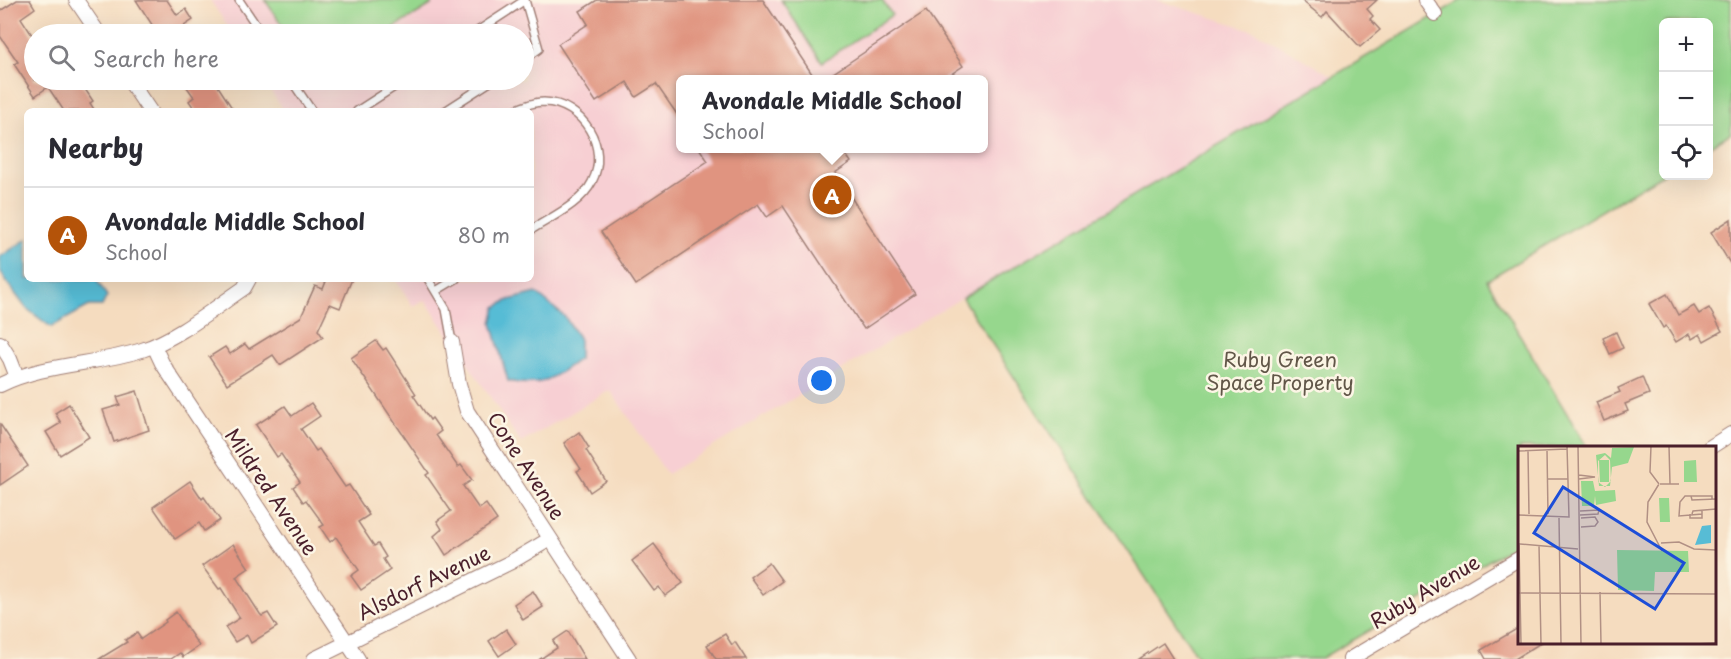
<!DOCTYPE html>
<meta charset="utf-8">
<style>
body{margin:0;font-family:"Playpen Sans",sans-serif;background:#f2f2f3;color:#2b2b33}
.controls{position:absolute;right:18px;top:18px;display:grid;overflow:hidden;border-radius:9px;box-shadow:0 6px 24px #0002}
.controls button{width:54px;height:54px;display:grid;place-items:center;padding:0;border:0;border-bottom:2px solid #e1e1e2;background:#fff;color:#2b2b33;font:30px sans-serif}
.you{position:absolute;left:822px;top:381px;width:21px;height:21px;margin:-15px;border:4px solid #fff;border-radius:50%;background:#1a73e8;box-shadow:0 0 0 9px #1a73e833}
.badge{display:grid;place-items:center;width:39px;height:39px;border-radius:50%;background:#b45309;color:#fff;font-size:20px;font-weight:700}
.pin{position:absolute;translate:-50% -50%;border:3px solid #fff;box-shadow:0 2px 6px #0006}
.popup{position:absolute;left:676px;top:75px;width:312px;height:78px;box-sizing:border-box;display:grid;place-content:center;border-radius:9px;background:#fff;filter:drop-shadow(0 2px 4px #0005);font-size:20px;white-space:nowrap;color:#7c7c81}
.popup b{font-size:22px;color:#2b2b33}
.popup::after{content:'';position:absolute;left:50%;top:100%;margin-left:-12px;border:12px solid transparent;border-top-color:#fff}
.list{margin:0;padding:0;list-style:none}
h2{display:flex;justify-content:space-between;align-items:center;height:78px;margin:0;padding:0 24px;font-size:26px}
h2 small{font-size:20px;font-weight:400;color:#7c7c81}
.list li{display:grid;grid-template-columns:39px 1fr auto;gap:18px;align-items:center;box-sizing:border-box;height:96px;padding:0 24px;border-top:2px solid #e1e1e2}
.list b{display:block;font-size:22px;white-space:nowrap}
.list p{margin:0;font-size:20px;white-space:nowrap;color:#7c7c81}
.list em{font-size:20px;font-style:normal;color:#7c7c81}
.icon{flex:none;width:33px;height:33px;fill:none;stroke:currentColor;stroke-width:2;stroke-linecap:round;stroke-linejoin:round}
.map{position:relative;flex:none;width:1731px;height:659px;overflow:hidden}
.search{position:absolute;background:#fff;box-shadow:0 6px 24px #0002;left:24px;top:24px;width:510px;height:66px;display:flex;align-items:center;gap:15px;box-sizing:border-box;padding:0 21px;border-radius:33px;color:#7c7c81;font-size:22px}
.panel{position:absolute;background:#fff;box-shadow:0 6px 24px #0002;left:24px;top:108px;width:510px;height:174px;border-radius:9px}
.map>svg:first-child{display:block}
.built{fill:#f7cfd3;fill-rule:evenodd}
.green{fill:#96d78d;stroke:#707b5c;stroke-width:1.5}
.water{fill:#57bcd5;stroke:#506e80;stroke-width:1.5}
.building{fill:#e09480}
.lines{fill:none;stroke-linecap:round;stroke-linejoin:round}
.lane-casing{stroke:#a07e75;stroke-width:10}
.street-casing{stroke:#a07e75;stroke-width:16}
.lane{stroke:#fff;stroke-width:7}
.street{stroke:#fff;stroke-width:14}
.labels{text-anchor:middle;stroke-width:5;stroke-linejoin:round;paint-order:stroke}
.park-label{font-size:20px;fill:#615648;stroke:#fcf5e5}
.street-label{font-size:20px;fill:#4a1f2b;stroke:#fcf5e5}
.inset-road{fill:none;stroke:#b19084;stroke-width:1.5}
.view{fill:#1d4ed8;fill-opacity:0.15;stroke:#1d4ed8;stroke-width:3}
.inset-edge{fill:none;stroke:#4a1f2b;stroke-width:3}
</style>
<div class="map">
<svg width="1731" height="659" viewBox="0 0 1731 659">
<rect width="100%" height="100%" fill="#fcf5e5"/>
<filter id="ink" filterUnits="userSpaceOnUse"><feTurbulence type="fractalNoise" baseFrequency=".0167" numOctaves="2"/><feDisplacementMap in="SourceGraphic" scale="12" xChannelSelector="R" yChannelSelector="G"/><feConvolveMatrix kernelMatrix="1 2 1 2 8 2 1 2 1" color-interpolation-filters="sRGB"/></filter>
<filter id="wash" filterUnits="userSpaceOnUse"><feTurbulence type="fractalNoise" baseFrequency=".008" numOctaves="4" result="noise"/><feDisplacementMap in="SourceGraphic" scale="24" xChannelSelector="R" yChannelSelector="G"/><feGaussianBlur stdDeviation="1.35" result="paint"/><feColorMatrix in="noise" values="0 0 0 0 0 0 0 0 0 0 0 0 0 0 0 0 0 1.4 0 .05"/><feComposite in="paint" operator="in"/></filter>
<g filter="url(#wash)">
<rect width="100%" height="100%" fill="#f5dcbf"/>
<path class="built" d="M210 0H1157L1255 31 1333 76 667 474 610 390 521 443 425 300 413 306 395 279H531V111H284L263 80H524V34H233ZM680 80H984V148H680Z"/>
<g class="green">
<path d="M265 0H433L431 5 384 34H288Z"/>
<path d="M781 0H882L892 15 822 62Z"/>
<path d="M1461 0H1731V133L1709 147 1708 22H1664L1663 174 1487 280 1587 447 1520 448 1519 543 1320 659H1199L962 298Z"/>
</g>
<g class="water">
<path d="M27 239V279H96L107 296 102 306H89L51 327 26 308 5 280 0 270V257Z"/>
<path d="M536 293 565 317 579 339V359C552 378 542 389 508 381L492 323 496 307 509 300Z"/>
</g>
<g id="blocks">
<g class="building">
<path d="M17 0H30L35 8 21 18 34 38V80H79L93 101 90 103 95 111H64L48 87 35 96 14 64 18 62 0 36V11Z"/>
<path d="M136 0H167L177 15 186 9 193 20 184 26 190 34H158Z"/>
<path d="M597 0H763L816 80H681V120L656 84 636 97 627 82 596 102 558 44 588 24 580 11Z"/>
<path d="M1301 0H1377L1367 9 1373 16 1370 19 1380 30 1360 47 1327 11 1322 17Z"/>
<path d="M926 11 963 66 942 80H823Z"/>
<path d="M182 80H214L234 111H196L189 101 194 97Z"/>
<path d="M699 148H841L851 162 835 173 915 294 864 329 783 206 767 217 758 204 636 285 601 232 708 161Z"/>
<path d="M1731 219V265L1711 232Z"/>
<path d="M327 279H352L340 308 330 304 318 330 323 337 280 365 273 355 227 384 209 357 225 347 230 354 245 344 249 349 301 317 315 286 323 289Z"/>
<path d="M1667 294 1678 315 1694 306 1699 314 1709 308 1722 331 1704 341 1700 334 1692 339 1689 334 1676 342 1666 326 1663 328 1649 304Z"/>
<path d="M1616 332 1623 348 1610 354 1603 338Z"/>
<path d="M376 341 383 350 386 348 416 394 413 395 430 420 432 418 441 431 436 435 458 467 461 465 472 480 463 486 479 509 486 504 497 520 446 555 434 536 442 529 437 521 451 511 426 475 429 473 351 358Z"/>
<path d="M1642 377 1649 394 1625 404 1628 411 1604 421 1596 402 1620 392 1618 388Z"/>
<path d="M137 391 149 430 114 442 103 410 120 405 117 397Z"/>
<path d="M311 403 320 416 301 429 316 451 319 449 345 487 349 485 369 515 358 522 374 546 378 544 386 557 383 559 390 570 361 590 351 576 359 570 336 537 330 542 320 527 324 525 306 500 303 502 293 487 300 482 281 454 277 457 256 425 285 406 292 416Z"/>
<path d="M69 404 89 437 60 455 46 432 61 423 55 413Z"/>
<path d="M0 424 28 466 0 485Z"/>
<path d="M579 432 589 448 586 450 606 481 590 492 577 471 581 469 564 443Z"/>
<path d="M190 481 202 499 204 497 220 520 204 531 199 523 175 539 153 507Z"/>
<path d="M233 544 249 568 236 577 260 614 262 616 268 613 277 627 251 643 247 635 235 642 225 627 240 618 221 588 219 589 202 566Z"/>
<path d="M654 544 683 583 665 596 659 587 654 591 632 561Z"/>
<path d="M769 563 782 581 763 595 750 577Z"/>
<path d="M533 591 543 607 523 620 514 604Z"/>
<path d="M176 612 199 646 183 657 180 653 171 659H99L127 642 125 640 137 633 141 639 166 622 165 620Z"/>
<path d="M1520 627V642H1542L1515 659H1486L1481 650Z"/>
<path d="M506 629 516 644 499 656 489 641Z"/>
<path d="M568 631 585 659H540L557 648 553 641Z"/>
<path d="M725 634 732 645 735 642 746 659H716L707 645Z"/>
<path d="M1163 643 1173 659H1139Z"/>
</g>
</g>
</g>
<g filter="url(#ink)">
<use href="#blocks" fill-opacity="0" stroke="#a07e75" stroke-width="1.5"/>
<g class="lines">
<defs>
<g id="lane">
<path d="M239 0 262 34"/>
<path d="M473 34 525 0 539 49 524 60"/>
<path d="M291 80 312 111"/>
<path d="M357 111 405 80"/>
<path d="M445 111 493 80"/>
<path d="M513 111C523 106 533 102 544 102 583 103 610 148 592 182 581 204 551 217 531 230"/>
<path d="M428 279 446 309 452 342"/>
<path d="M436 291 456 279"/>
</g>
<g id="street">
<path d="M76 0 99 34"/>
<path d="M1425 0 1435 14"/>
<path d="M129 80 150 111"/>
<path d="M452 342 459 384 467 411 629 659"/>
<path d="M0 343 10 359 17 377"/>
<path d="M154 346 162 363 358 659"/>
<path d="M0 385C45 363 95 365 142 350 177 339 213 309 244 288L249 279"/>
<path d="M1709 448 1731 434"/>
<path d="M314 659 511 562 550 539"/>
<path d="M1350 659 1520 558"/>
</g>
</defs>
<use href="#lane" class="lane-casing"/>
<use href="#street" class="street-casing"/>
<use href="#lane" class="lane"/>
<use href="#street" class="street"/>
</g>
</g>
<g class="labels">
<g class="park-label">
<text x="1280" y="367">Ruby Green<tspan x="1280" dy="23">Space Property</tspan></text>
</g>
<g class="street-label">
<text transform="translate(526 466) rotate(57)" y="7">Cone Avenue</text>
<text transform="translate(271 492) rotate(56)" y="7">Mildred Avenue</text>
<text transform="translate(424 583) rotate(-26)" y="7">Alsdorf Avenue</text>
<text transform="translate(1425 592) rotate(-31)" y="7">Ruby Avenue</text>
</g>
</g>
<g transform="translate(1518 446)">
<rect width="198" height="198" fill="#f5dcbf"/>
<path d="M116 1 110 17 94 21 92 40H81L78 9 87 7 93 12 94 2ZM87 9 92 14 93 35 87 41 80 36V15ZM81 14H91V36H82ZM178 14 179 36H166V15ZM63 35H75L77 45 97 44 98 55 78 59 77 50 76 60H64ZM141 52H151L152 76H142ZM99 104 170 105 171 126H137L136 145 100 144Z" fill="#96d78d" fill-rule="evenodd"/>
<path d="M193 79V97L177 99 184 80Z" fill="#57bcd5"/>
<path class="inset-road" d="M60 0 63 198M133 0 132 26 141 38M151 0 152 38M29 4 30 68M0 5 49 3M10 5 11 68M61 29 77 31 61 33M29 33H50M141 38 130 56 129 76 144 105M142 38H161M173 50 174 54 198 53M184 64V68L161 70 162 56 167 50H194V53M62 65 81 64 80 68 62 69M172 68V72H184V68M174 68 175 65 198 63M0 69 51 71 49 0M41 72 43 198M63 81 77 80 80 76 77 71 63 72M1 97 3 198M143 97 161 96 176 103 198 104M2 98 60 103M21 99 23 198M82 146 83 198M0 147 198 148M176 198 198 197"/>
<path class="view" d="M45 41 166 117 137 163 16 87Z"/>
<rect width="198" height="198" class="inset-edge"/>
</g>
</svg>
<div class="controls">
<button>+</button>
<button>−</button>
<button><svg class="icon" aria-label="locate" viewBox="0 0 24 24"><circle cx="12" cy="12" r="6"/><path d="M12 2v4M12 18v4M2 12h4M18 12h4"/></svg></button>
</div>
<div class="you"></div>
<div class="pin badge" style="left:832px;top:195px">A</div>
<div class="popup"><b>Avondale Middle School</b>School</div>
<div class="search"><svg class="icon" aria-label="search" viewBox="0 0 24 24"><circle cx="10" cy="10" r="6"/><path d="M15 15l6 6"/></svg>Search here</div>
<section class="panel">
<h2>Nearby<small></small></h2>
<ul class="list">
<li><span class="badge">A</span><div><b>Avondale Middle School</b><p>School</p></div><em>80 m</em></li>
</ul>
</section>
</div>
